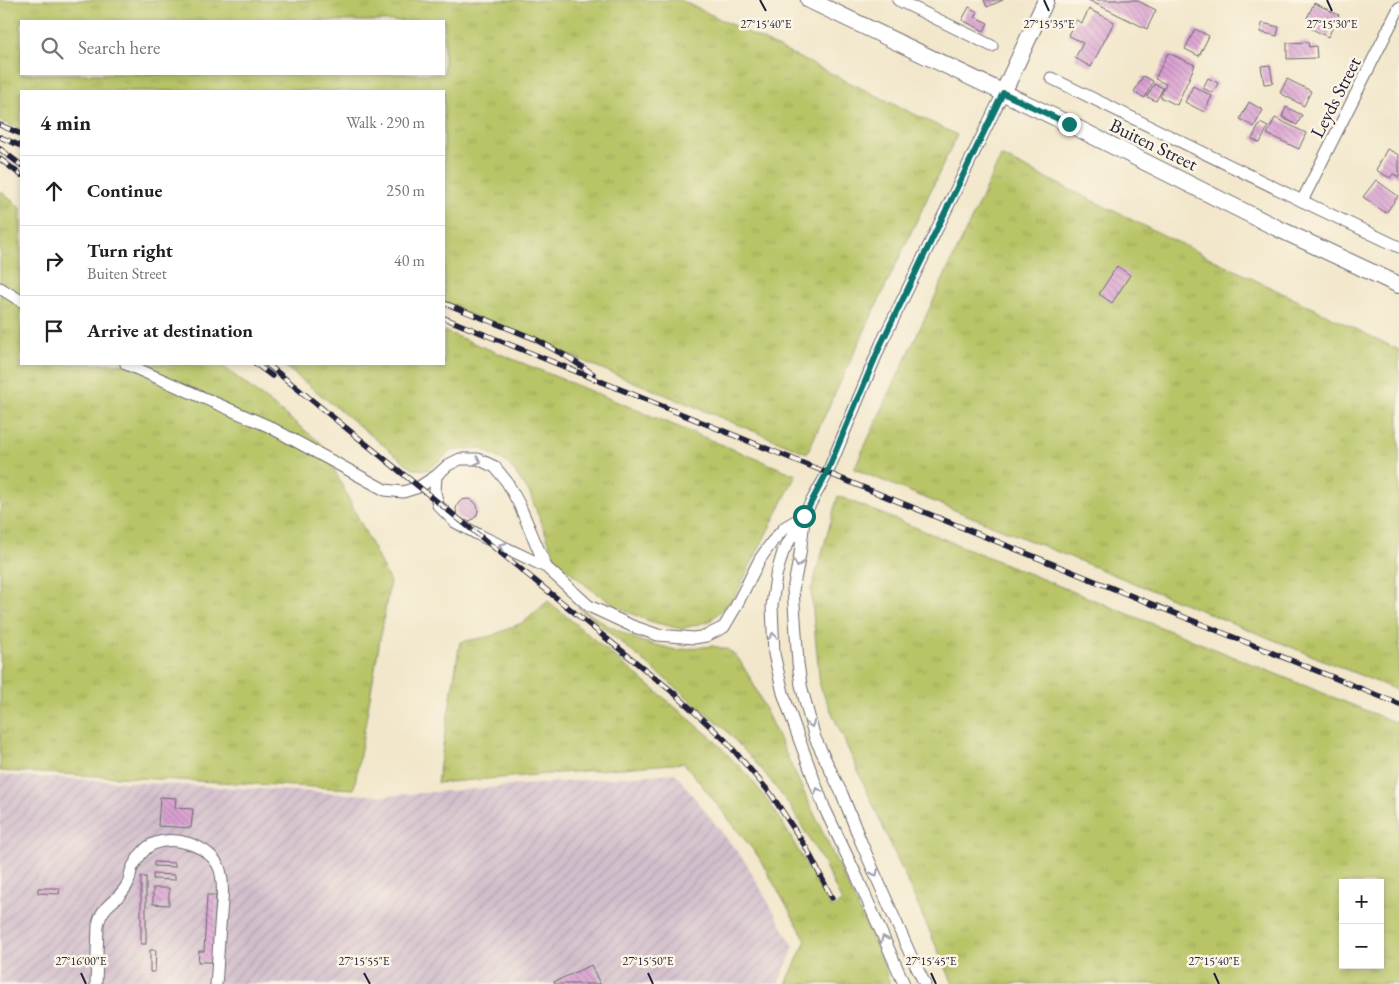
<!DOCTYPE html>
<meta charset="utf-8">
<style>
body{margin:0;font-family:"EB Garamond",serif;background:#f6f6f6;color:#202124}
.controls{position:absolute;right:15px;bottom:15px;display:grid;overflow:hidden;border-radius:0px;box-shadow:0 2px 8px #0003}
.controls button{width:45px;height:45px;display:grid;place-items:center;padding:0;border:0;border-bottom:1px solid #e0e0e0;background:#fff;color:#202124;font:25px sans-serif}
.stop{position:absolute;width:15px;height:15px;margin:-11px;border:4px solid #0f766e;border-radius:50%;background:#fff}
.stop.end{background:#0f766e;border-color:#fff;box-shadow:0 1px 5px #0008}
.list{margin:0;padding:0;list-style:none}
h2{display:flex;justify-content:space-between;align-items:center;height:65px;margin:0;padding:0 20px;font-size:21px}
h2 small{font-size:16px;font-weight:400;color:#757577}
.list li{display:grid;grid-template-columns:32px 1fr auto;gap:15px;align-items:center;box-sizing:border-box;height:70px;padding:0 20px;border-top:1px solid #e0e0e0}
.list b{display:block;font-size:19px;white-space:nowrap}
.list p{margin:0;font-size:16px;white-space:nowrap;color:#757577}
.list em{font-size:16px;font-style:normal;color:#757577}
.icon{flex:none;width:28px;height:28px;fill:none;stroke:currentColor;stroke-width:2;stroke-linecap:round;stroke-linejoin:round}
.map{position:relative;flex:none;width:1399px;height:984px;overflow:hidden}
.search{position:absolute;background:#fff;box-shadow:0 2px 8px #0003;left:20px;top:20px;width:425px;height:55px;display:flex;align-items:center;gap:12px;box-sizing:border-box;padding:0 18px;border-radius:0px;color:#757577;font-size:19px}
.panel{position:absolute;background:#fff;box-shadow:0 2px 8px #0003;left:20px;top:90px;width:425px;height:275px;border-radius:0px}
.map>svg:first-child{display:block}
.industrial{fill:url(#industrial-furrows)}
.grass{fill:url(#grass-tufts);stroke:#6d7350;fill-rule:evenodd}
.building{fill:url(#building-back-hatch)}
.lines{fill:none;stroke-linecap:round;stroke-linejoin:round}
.street-casing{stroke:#6b676d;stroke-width:13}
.secondary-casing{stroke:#6b676d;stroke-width:18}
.street{stroke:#fff;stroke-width:11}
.secondary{stroke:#fff;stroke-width:16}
.rail-casing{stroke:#22223b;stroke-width:5.5}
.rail{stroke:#fcf5e5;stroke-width:4;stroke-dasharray:11;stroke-linecap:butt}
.oneway{stroke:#9c9ca7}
.route{stroke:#0f766e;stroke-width:6}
.ticks{fill:none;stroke:#22223b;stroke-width:2}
.labels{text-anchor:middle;stroke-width:5;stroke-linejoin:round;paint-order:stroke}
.street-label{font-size:19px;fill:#22223b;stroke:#fcf5e5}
.ticks-label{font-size:12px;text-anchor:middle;fill:#22223b;stroke:#fcf5e5;stroke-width:5;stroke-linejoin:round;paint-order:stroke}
</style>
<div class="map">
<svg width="1399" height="984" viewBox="0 0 1399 984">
<defs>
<pattern id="industrial-furrows" width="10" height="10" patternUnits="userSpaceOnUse" patternTransform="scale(1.25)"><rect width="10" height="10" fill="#d1bdcb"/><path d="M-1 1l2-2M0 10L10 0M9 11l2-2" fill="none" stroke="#b3a2af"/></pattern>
<pattern id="grass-tufts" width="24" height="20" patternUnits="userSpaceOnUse" patternTransform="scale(1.25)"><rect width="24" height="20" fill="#b8c466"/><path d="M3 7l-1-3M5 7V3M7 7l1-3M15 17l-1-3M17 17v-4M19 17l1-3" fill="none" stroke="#9ea859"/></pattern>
<pattern id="building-back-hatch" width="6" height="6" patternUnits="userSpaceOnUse" patternTransform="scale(1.25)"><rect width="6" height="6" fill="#daa1d2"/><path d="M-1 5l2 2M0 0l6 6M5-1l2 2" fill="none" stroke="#b083ac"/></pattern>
</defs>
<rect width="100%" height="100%" fill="#fcf5e5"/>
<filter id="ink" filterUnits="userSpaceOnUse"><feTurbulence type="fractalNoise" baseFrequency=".02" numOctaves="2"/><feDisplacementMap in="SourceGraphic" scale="10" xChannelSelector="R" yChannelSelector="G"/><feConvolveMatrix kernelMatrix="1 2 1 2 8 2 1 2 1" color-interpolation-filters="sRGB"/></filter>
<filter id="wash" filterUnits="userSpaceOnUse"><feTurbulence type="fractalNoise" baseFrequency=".0096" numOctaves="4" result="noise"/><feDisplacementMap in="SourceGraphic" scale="20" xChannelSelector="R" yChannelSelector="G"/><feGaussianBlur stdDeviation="1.12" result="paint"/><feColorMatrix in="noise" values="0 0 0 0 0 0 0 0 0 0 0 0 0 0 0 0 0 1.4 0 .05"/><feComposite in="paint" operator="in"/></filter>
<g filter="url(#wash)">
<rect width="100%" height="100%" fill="#f2e7cb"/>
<path class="industrial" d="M675 773 746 863 794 947 778 984H0V775L385 796Z"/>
<g class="grass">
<path d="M0 0H681L957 135 807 453 444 304V91H21V130L0 121ZM444 21V74H21V21Z"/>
<path d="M1001 156 1399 350V691L854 469Z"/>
<path d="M0 191 21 208V364H220L321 443 390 582 354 789 0 771Z"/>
<path d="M444 331 796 475 734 598 710 621 681 629 649 621 619 608 588 587 556 560 529 492 508 463 480 448 451 451 428 470 413 469 282 364H444Z"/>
<path d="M838 496 1399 724V984H953L820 686 811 591ZM1343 883H1380V965H1343Z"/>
<path d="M548 601 712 738 752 780 779 817 831 908 842 902 823 862 790 806 763 771 722 726 577 606 607 625 640 641 676 650 712 646 727 649 738 658 752 681 881 957 890 984H786L806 940 758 856 684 763 437 783 460 642 491 636 524 622Z"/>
</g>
<g id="blocks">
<g class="building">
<path d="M984 0H1003L987 7Z"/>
<path d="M1088 0H1136L1156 10 1147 29Z"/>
<path d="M1314 3 1339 15 1328 37 1308 27 1312 20 1307 18Z"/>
<path d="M969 7 978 12 975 17 988 23 984 31 962 20Z"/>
<path d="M1089 9 1114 22 1091 67 1075 58 1083 43 1068 35 1076 20 1082 23Z"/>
<path d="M1262 23 1279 27 1277 36 1260 32Z"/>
<path d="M1195 29 1209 36 1199 56 1185 49Z"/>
<path d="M1308 42 1309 47 1316 46 1317 58 1287 59V43Z"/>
<path d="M1168 53 1195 65 1177 105 1160 97 1166 84 1155 79Z"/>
<path d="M1270 65 1273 83 1264 84 1261 66Z"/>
<path d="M1143 76 1153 81 1145 98 1134 92Z"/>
<path d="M1208 78 1218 83 1213 93 1203 88Z"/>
<path d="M1287 79 1311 91 1304 106 1280 93Z"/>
<path d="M1154 84 1163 88 1156 101 1147 97Z"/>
<path d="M1193 86 1212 96 1204 112 1185 102Z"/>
<path d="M1249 102 1263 110 1254 127 1240 119Z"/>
<path d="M1286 107 1302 115 1297 125 1282 117Z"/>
<path d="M1275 118 1306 133 1299 149 1267 134Z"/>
<path d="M1260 123 1268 127 1260 143 1252 139Z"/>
<path d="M1387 149 1399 155V177L1393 174 1390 178 1376 170Z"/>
<path d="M1376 180 1398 196 1386 213 1363 197Z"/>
<path d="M1117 266 1130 275 1112 303 1099 294Z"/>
<circle cx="467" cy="510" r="11"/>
<path d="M160 797 176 798 175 808 193 809 191 828 158 826Z"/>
<path d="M154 862 175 863V867L154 866Z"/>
<path d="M153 874 175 875V880L153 879Z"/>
<rect x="141" y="877" width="5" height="67"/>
<path d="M38 888H60L59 894 38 893Z"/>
<path d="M153 888H169V905L153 904Z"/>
<path d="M207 895H216L213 962H198L199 951H204Z"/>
<path d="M150 950H156L155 972H150Z"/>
<path d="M591 965 600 984H555L554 982Z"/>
</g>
</g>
</g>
<g filter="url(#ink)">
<use href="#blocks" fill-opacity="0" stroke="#6b676d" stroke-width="1"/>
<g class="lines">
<defs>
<g id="street">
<path d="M898 0 992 46"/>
<path d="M1051 78 1302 201 1399 247"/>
<path d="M1302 201 1399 8"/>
<path d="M0 288 21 301"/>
<path d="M126 364 268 426 385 490 403 492 419 487 436 476 448 465 460 459H478L495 467 507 482 519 504 546 567"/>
<path d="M436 476 435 492 438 505 455 522 479 535 546 567 589 606 632 626 658 635 694 638 706 636 724 627 734 610 760 559 772 542 785 527 802 517"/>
<path d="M804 520 800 554 793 590 798 663 801 685 810 720 815 738 842 794 861 842 911 956 925 984"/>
<path d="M96 984 98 925C102 902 119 903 128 883 130 879 130 873 132 868 136 861 141 852 148 847 169 832 212 845 220 870 225 888 221 908 220 927 218 946 218 965 216 984"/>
<path d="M904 984 858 879 824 807 798 736 783 693 774 654 772 606 776 576 783 552 827 474 881 344 1003 93"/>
</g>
<g id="secondary">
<path d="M809 0 1069 124 1277 228 1399 285"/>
<path d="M1003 93 1046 0"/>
</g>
</defs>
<use href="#street" class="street-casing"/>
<use href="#secondary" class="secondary-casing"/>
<use href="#street" class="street"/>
<use href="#secondary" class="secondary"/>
<defs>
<g id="rail">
<path d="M0 125 21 134"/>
<path d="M0 137 21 146"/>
<path d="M0 149 21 165"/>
<path d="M0 159 21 175"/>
<path d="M444 303 533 338 566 356 593 374"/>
<path d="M444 318 1399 704"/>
<path d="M256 364 272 376"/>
<path d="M267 364 674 693 725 740 771 794 807 849 832 898"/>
</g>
</defs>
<use href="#rail" class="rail-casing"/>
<use href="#rail" class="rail"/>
</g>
<defs><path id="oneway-chevron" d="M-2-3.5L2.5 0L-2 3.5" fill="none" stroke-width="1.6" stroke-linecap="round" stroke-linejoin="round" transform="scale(1.25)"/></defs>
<g class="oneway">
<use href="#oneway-chevron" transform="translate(478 461) rotate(14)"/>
<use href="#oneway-chevron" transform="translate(502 546) rotate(-155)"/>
<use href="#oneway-chevron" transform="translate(798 564) rotate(101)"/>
<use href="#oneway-chevron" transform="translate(773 636) rotate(-95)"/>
<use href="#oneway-chevron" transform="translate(811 724) rotate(74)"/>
<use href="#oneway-chevron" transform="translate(818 791) rotate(-111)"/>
<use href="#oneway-chevron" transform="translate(875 873) rotate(66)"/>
<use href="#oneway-chevron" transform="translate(884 939) rotate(-114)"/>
</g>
</g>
<g class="lines" filter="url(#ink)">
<path class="route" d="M804 516 826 474 881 344 1003 93 1069 124"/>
</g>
<path class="ticks" d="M760 0 766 11M1044 0 1049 11M1327 0 1332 11M81 973 86 984M364 973 370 984M648 973 653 984M931 973 936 984M1214 973 1219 984"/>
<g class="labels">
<g class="street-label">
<text transform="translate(1335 97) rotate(-63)" y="7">Leyds Street</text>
<text transform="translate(1154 144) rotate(26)" y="7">Buiten Street</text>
</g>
</g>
<g class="ticks-label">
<text x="766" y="28">27°15'40"E</text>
<text x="1049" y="28">27°15'35"E</text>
<text x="1332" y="28">27°15'30"E</text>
<text x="81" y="965">27°16'00"E</text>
<text x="364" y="965">27°15'55"E</text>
<text x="648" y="965">27°15'50"E</text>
<text x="931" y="965">27°15'45"E</text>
<text x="1214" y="965">27°15'40"E</text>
</g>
</svg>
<div class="controls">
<button>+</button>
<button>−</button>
</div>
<div class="stop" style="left:804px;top:516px"></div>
<div class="stop end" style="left:1069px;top:124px"></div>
<div class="search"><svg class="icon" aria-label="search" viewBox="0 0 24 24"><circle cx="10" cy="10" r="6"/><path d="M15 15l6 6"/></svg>Search here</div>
<section class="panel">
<h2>4 min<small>Walk · 290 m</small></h2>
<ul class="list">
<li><svg class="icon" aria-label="ahead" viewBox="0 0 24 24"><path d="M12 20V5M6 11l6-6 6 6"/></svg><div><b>Continue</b></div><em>250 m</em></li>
<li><svg class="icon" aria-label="right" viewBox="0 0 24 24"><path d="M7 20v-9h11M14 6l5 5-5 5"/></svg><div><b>Turn right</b><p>Buiten Street</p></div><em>40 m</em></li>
<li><svg class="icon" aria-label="arrive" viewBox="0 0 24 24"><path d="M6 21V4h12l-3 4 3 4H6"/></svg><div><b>Arrive at destination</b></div></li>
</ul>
</section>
</div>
